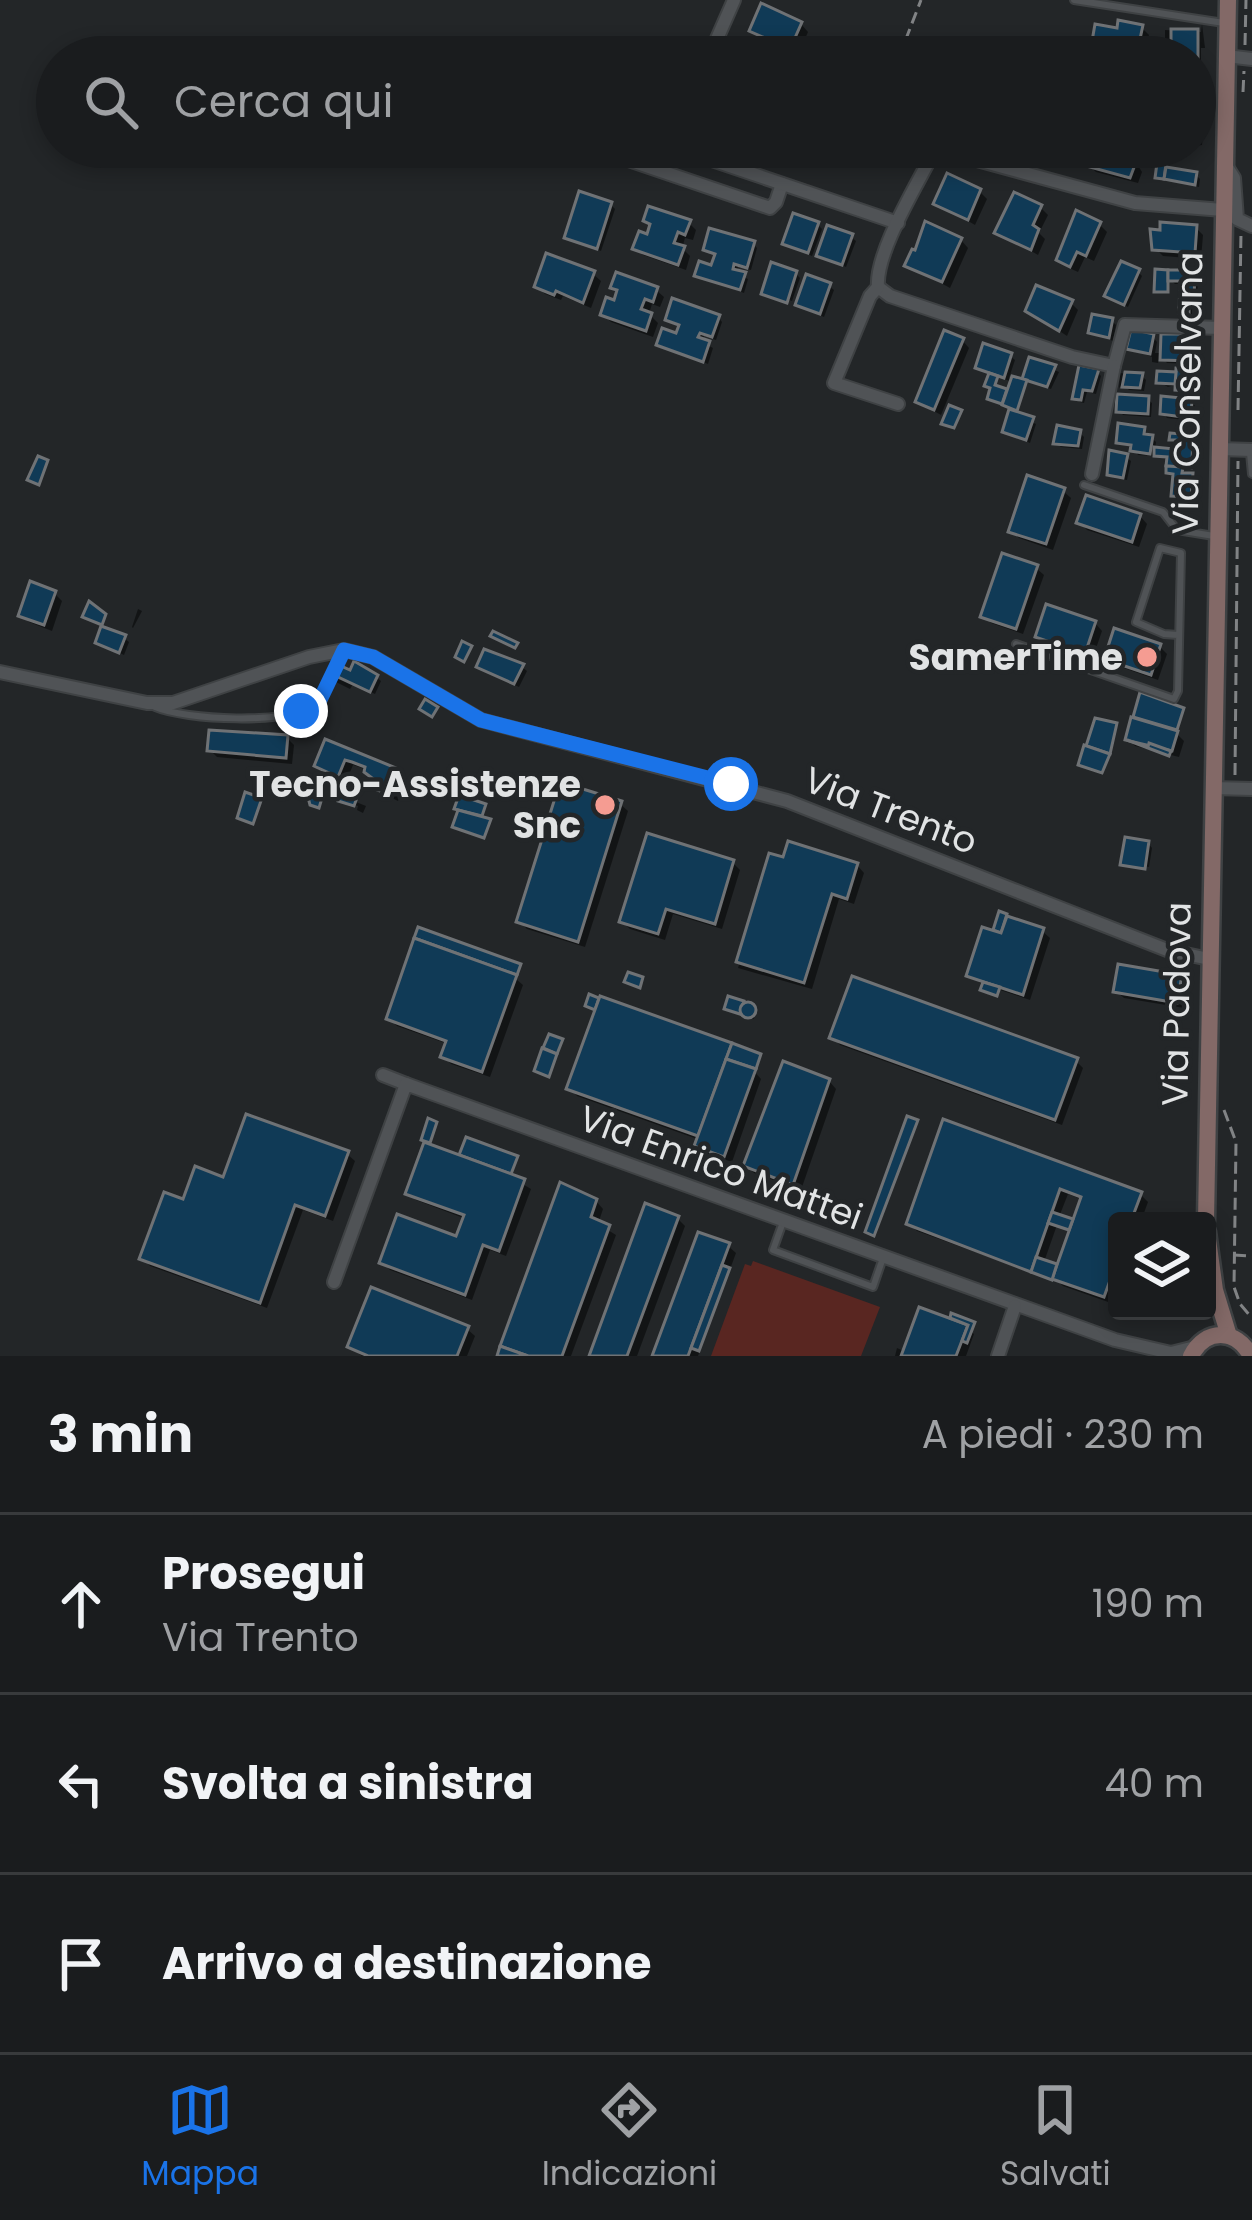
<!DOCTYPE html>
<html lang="it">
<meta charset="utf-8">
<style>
body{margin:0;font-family:Poppins,sans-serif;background:#27292b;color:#f1f3f6}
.controls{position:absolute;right:36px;bottom:36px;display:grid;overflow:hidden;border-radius:12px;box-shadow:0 6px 18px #0003}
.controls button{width:108px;height:108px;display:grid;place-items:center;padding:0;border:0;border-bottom:3px solid #383a3c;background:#1a1c1e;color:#f1f3f6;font:60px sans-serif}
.stop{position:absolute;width:36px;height:36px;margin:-27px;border:9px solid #1a73e8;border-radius:50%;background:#fff}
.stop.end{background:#1a73e8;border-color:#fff;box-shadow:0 3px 12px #0008}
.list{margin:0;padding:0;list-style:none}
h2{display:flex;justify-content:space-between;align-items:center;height:156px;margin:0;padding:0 48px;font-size:51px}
h2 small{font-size:39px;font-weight:400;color:#9fa1a4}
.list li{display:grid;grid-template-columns:78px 1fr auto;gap:36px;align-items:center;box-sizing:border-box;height:180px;padding:0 48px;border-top:3px solid #383a3c}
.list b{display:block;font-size:45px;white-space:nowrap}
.list p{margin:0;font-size:39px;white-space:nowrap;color:#9fa1a4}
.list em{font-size:39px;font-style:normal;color:#9fa1a4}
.icon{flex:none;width:66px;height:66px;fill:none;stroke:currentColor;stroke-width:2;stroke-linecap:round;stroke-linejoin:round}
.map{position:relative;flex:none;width:1252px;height:1356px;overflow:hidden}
.search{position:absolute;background:#1a1c1e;box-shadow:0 6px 18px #0003;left:36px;right:36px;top:36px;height:132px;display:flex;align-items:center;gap:30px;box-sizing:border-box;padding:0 42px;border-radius:66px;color:#9fa1a4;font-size:45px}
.sheet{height:696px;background:#1a1c1e}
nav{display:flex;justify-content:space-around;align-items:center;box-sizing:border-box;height:168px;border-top:3px solid #383a3c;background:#1a1c1e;font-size:33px;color:#9fa1a4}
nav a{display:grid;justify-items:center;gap:6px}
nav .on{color:#1a73e8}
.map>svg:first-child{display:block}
.green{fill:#592621}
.shadow{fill:#0007;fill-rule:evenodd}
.building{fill:#103a56;stroke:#6f7275;stroke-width:3}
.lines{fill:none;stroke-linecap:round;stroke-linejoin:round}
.service-casing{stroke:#3f4244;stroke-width:10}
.minor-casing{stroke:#3f4244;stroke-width:16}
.secondary-casing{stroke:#3f4244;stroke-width:21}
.path{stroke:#818385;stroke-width:3;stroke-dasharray:12 6;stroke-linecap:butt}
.service{stroke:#505356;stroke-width:6}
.minor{stroke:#505356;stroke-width:12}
.secondary{stroke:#836967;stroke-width:16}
.route{stroke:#1a73e8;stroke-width:15}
.poi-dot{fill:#f59c92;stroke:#232628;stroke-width:4.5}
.labels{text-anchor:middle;stroke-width:9;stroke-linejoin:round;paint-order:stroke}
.street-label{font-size:36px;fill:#e1e3e4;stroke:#232628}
.poi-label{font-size:36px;font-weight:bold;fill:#e1e3e4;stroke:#232628;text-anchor:end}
</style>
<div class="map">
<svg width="1252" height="1356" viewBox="0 0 1252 1356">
<rect width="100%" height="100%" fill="#232628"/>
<path class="green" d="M753 1261 880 1307 861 1356H711L745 1264 751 1266Z"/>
<g class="shadow">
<path d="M801 24 808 32 798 55 759 38 752 30Z"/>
<path d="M1202 24 1205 48H1201V62H1195V57L1174 41 1165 40V30L1201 32Z"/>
<path d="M1141 27 1149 35 1144 57 1102 53 1094 46 1120 32Z"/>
<path d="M1195 129 1203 134 1202 145 1195 146Z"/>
<path d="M1030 147H1065L1061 160Z"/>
<path d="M1084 147H1106L1132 156 1142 172 1138 183 1096 172 1080 157Z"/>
<path d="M1165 167 1196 175 1200 179 1199 187 1159 178Z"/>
<path d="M980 192 987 199 975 225 937 203Z"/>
<path d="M611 205 615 209 601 251 567 237Z"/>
<path d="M1040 207 1048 215 1039 233 1045 239 1038 255 998 232Z"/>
<path d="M689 223 696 230 693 240 685 238 682 248 690 256 686 270 643 255 636 248 648 237Z"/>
<path d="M817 224 822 229 812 256 785 243Z"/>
<path d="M1099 224 1107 232 1094 261 1085 257 1078 272 1067 267 1059 259Z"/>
<path d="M926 225 961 240 968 248 950 288 908 265Z"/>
<path d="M1196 228 1203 235 1201 259 1163 256 1155 248Z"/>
<path d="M851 237 856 241 846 267 820 255Z"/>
<path d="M753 244 757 248 751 270 738 267 736 273 748 279 744 293 698 275 713 268 717 256 706 249Z"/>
<path d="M1138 272 1142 276 1128 307 1107 296Z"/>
<path d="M1158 272 1194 273 1198 277 1197 304 1192 303V316L1182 312 1183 284H1175L1165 274V292H1159Z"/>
<path d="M593 274 601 281 591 308 563 296 561 300 545 294 537 286Z"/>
<path d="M796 274 800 278 792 301 765 292Z"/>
<path d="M829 286 834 290 824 317 801 307Z"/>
<path d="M656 290 664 297 660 307 652 304 649 314 658 323 653 337 611 322 603 314 616 304Z"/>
<path d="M1071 303 1078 310 1067 336 1028 310Z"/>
<path d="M718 317 722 322 716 340 704 336 702 342 713 348 708 364 659 344 678 337 681 326 668 319Z"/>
<path d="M1111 320 1116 325 1113 341 1091 332Z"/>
<path d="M1153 337 1157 342 1155 353H1159L1163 357 1189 337 1198 355V364L1167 363 1160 355 1158 363 1152 362V357L1130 348Z"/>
<path d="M962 340 969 348 941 415 918 402Z"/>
<path d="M1010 356 1015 360 1009 378 1024 382 1031 360 1059 372 1051 389 1027 381 1017 415 1036 424 1030 443 1005 431 1012 408 992 399 991 375 978 367ZM998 377 1013 382 1009 393 995 388Z"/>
<path d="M1192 371 1196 376 1193 394 1182 393 1178 384 1168 387 1160 382V375Z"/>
<path d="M1097 372 1101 376 1096 394 1087 392 1084 403 1080 402 1076 398Z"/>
<path d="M1120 373 1142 376 1146 380 1144 391 1129 390 1123 384 1119 388Z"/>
<path d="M1147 399 1152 403 1151 417 1123 415 1119 410Z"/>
<path d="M1191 401 1195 406 1194 421 1167 418 1163 413Z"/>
<path d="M1143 429 1156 442 1155 450 1173 452 1178 444 1173 439 1192 438 1196 442 1195 464 1191 468 1178 467 1196 480 1194 500 1179 499 1174 494 1170 457 1138 455 1134 448 1119 442Z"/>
<path d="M1080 433 1084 437 1082 449 1061 447 1057 443Z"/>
<path d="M1126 457 1131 461 1127 480 1114 478 1110 473Z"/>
<path d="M1063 491 1071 498 1053 550 1019 538 1012 531Z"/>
<path d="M1140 516 1147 524 1139 547 1087 530 1080 522Z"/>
<path d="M1036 568 1044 575 1023 634 991 623 984 616Z"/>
<path d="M54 593 62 601 52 631 29 622 21 615Z"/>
<path d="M138 609 142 611 133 628 132 627Z"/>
<path d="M1095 623 1102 631 1092 660 1046 644 1038 636Z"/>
<path d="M124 638 129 642 124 655 98 643Z"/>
<path d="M1160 647 1167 654 1158 680 1115 665 1107 658Z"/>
<path d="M522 667 527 671 519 687 484 670Z"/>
<path d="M343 670 376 677 381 681 375 694 353 684 350 689 336 682Z"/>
<path d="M1142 696 1183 712 1177 734 1184 741 1179 757 1135 746 1128 739Z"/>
<path d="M287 738 294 745 292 764 217 757 210 750Z"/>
<path d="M327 743 399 772 407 780 398 801 388 796 381 789 383 784 362 768 353 765 346 782 324 773 317 766Z"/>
<path d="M315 785 326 789 320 807 314 804Z"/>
<path d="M357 794 356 802 366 806 363 813 357 810 358 806 343 801Z"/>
<path d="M620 804 628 811 585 947 527 929 519 921Z"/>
<path d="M1148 843 1152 848 1149 867 1124 863Z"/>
<path d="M771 857 857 865 864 873 854 904 839 899 812 989 738 968Z"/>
<path d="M732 862 740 870 722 929 673 914 665 940 630 929 622 922Z"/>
<path d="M1006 917 1042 931 1050 938 1030 1000 1000 990 999 995 985 991V986L970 976 1004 937 997 929Z"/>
<path d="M519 966 516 979 523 985 490 1077 451 1064 443 1056 448 1044 397 1026 389 1019Z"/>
<path d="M1180 978 1188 985 1184 1008 1124 998 1116 991Z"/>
<path d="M598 1000 761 1057 758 1067 753 1062V1070L761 1079 732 1162 705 1153 698 1145 700 1140 577 1096 570 1088 598 1010 589 1006Z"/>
<path d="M730 1000 755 1007 754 1019 729 1009Z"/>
<path d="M833 1037 1076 1061 1083 1068 1062 1125 840 1045Z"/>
<path d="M829 1081 836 1089 801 1190 754 1173 746 1165Z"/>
<path d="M916 1122 876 1235 870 1233Z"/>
<path d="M945 1123 1140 1194 1148 1202 1141 1221H1117V1286L1111 1303 1063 1286 1054 1277 1039 1275 917 1231 909 1224ZM1068 1194 1083 1200 1075 1225 1059 1217ZM1057 1225 1073 1230 1059 1270 1044 1262Z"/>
<path d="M436 1125 430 1147 461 1159 516 1158 511 1177 531 1189 506 1256 490 1250 472 1300 390 1270 383 1263 458 1240 466 1219 416 1200 409 1193Z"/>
<path d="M347 1154 355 1161 333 1221 303 1210 267 1308 150 1266 143 1258 185 1203 225 1180Z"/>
<path d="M596 1201 603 1209 598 1224 616 1235 571 1356H499Z"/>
<path d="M678 1219 685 1226 637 1356H592Z"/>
<path d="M728 1246 736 1253 698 1356H656Z"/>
<path d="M966 1327 974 1334 966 1356H895L897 1348 906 1352Z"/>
<path d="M467 1329 475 1336 467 1356H362L350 1347Z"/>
</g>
<g class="building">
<path d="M761 3 802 22 790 49 749 31Z"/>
<path d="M1118 20 1143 25 1137 53 1091 47 1095 24 1117 28Z"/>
<path d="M1171 29H1198V59L1171 57Z"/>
<path d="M1201 73 1207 75 1206 109H1198Z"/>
<path d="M1195 74 1201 75 1198 109H1195Z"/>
<path d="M1026 147H1060L1056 157Z"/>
<path d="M1081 147H1115L1134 154 1131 160 1136 162 1130 178 1086 166 1087 162 1077 158Z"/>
<path d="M1157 163 1166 164 1164 179 1155 178Z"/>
<path d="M1166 167 1197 172 1195 185 1164 179Z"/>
<path d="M947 173 981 189 968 220 933 204Z"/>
<path d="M579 191 612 202 597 249 564 238Z"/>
<path d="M1014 192 1042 205 1033 225 1039 229 1031 250 994 233Z"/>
<path d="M648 206 691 220 685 235 678 232 674 243 685 246 678 265 632 249 639 231 647 234 650 224 643 221Z"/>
<path d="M1076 210 1101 222 1086 256 1077 252 1070 267 1056 260Z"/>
<path d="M793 213 819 222 808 253 782 244Z"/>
<path d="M925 221 962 238 942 282 904 266 912 249 915 250Z"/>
<path d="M1160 222 1197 225 1195 253 1152 250 1150 229 1160 230Z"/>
<path d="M827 225 853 234 842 265 816 256Z"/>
<path d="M709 228 755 241 747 268 734 264 733 269 746 272 740 290 694 276 699 261 711 265 715 254 703 250Z"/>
<path d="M546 253 595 271 583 303 556 291 554 295 534 287Z"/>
<path d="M1121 261 1140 269 1124 305 1104 296Z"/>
<path d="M771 262 797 271 787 303 761 294Z"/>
<path d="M1155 269 1168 270V292H1154Z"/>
<path d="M1168 270H1195L1194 300H1189V313H1179L1180 281H1168Z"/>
<path d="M616 272 658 287 653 302 645 299 641 309 652 313 646 331 600 315 606 297 614 300 617 290 610 288Z"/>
<path d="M806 274 831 283 820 314 795 305Z"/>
<path d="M1036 285 1073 300 1059 331 1025 311Z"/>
<path d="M672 298 720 315 712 337 700 333 698 337 710 341 703 362 656 345 662 328 676 333 679 325 665 320Z"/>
<path d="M1092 314 1113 318 1109 338 1088 333Z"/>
<path d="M1131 329 1154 334 1150 354 1126 349Z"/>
<path d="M944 330 964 338 934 410 915 402Z"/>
<path d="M1161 334H1190L1194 361 1160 360Z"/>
<path d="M983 343 1012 353 1004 378 975 368Z"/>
<path d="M1029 357 1056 365 1047 387 1022 379Z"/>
<path d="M1079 365 1099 369 1092 391 1083 390 1081 400 1072 399Z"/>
<path d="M1176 368 1193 369 1190 391 1175 390Z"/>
<path d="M1157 371 1176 372 1175 384 1156 383Z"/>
<path d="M1125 372 1143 373 1140 388 1122 387Z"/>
<path d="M989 373 998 376 995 385 1007 389 1002 404 987 399 990 388 984 386Z"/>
<path d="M1012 376 1027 380 1017 411 1002 405Z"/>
<path d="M1117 394 1149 396 1148 414 1116 412Z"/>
<path d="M1161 396 1192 399 1191 418 1160 414Z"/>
<path d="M949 405 962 410 954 428 941 424Z"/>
<path d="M1009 409 1034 417 1026 440 1002 432Z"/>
<path d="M1118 423 1145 427 1144 434 1153 435 1150 454 1130 451 1131 445 1116 443Z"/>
<path d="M1057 425 1081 430 1078 446 1053 444Z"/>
<path d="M1170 433 1193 435 1192 461 1174 460 1175 440H1169Z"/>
<path d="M1154 447 1175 449 1174 460 1191 461V468L1166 466 1167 457 1154 456Z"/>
<path d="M1109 450 1128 454 1123 478 1107 475Z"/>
<path d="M38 456 48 460 39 485 27 480Z"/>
<path d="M1166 466 1183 467 1182 473H1193L1191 497 1171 496 1173 474 1166 473Z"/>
<path d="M1027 475 1065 488 1046 544 1008 532Z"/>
<path d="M1086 495 1141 514 1132 542 1076 523Z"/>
<path d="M1002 553 1038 565 1016 629 980 617Z"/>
<path d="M30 581 56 591 44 625 18 616Z"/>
<path d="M89 601 106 614 102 625 82 617Z"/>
<path d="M1046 604 1096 621 1085 654 1035 637Z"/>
<path d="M101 626 126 635 119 653 95 643Z"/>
<path d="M1114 628 1161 644 1151 675 1104 659Z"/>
<path d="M493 631 518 643 515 648 490 636Z"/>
<path d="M462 641 472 646 464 662 455 657Z"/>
<path d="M484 649 524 664 514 684 476 667Z"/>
<path d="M354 661 378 675 370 692 336 676 341 666 350 670Z"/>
<path d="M1140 692 1184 708 1177 730 1133 717Z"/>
<path d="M425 699 438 707 432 717 419 709Z"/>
<path d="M1131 717 1178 731 1172 751 1125 740Z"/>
<path d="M1095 718 1117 723 1110 754 1086 746Z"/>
<path d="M209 730 288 735 286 758 207 751Z"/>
<path d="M325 739 401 770 391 795 377 790 380 784 364 772 365 767 352 762 345 760 338 777 314 766Z"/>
<path d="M1127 740 1148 747 1149 743 1171 751 1169 756Z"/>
<path d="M1084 745 1110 754 1102 773 1078 765Z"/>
<path d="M313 780 318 783 314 795 322 798 319 808 310 805 308 797Z"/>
<path d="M560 782 622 801 578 942 516 922Z"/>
<path d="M343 787 359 792 354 806 338 801Z"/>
<path d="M245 792 262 798 253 824 237 818Z"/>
<path d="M459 795 486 804 482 816 454 809Z"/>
<path d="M458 810 491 819 484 838 452 827Z"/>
<path d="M647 833 734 860 715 924 666 909 658 934 619 922Z"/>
<path d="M1125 837 1149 841 1145 869 1120 865Z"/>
<path d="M788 841 858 863 847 899 832 894 804 983 736 962 769 853 783 857Z"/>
<path d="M999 911 1007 914 1001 933 993 930Z"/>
<path d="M1007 916 1044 928 1023 995 966 976 982 927 1001 933Z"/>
<path d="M418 927 521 964 517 975 414 938Z"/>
<path d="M414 938 517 975 482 1072 440 1057 446 1041 386 1019Z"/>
<path d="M1118 964 1182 975 1177 1003 1113 992Z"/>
<path d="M628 972 643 977 640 988 624 982Z"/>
<path d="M852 976 1078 1058 1055 1120 829 1038Z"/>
<path d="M983 982 1000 987 997 996 980 990Z"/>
<path d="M589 994 599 998 595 1010 585 1006Z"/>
<path d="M600 996 732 1043 698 1136 566 1089Z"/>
<path d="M728 996 744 1001 740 1014 724 1009Z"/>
<circle cx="748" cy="1010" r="8"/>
<path d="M549 1034 563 1039 557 1054 543 1048Z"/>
<path d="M732 1043 761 1054 756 1069 726 1059Z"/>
<path d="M542 1048 557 1054 549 1077 534 1071Z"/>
<path d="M726 1059 756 1069 724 1157 694 1146Z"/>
<path d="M783 1061 830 1079 793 1185 743 1166Z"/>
<path d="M246 1114 349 1151 325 1216 295 1205 260 1303 139 1259 164 1192 183 1199 195 1166 223 1177Z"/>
<path d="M907 1116 918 1120 874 1236 865 1232Z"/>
<path d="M428 1118 437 1122 430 1143 421 1140Z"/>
<path d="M943 1119 1142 1192 1131 1221H1117V1261L1104 1297 1052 1279 1081 1197 1060 1189 1031 1272 906 1224Z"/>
<path d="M466 1137 518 1156 511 1174 459 1155Z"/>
<path d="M424 1142 525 1179 499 1251 483 1245 465 1295 379 1263 397 1214 456 1236 464 1215 405 1194Z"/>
<path d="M560 1182 597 1199 591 1217 610 1225 562 1356H528L500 1346Z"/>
<path d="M645 1203 679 1216 627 1356H589Z"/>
<path d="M1052 1212 1073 1219 1069 1230 1048 1223Z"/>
<path d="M698 1232 730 1243 688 1356H652Z"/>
<path d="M1036 1257 1057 1264 1052 1280 1031 1272Z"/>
<path d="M722 1265 730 1268 699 1351 691 1348Z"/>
<path d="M371 1287 469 1326 457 1356H368L347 1347Z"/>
<path d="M919 1307 968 1325 956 1356H901Z"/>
<path d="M951 1313 975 1322 967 1343 962 1341 968 1325 950 1318Z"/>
<path d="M500 1346 528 1356H497Z"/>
</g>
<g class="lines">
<defs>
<g id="service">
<path d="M1074 0 1224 23"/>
<path d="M1250 453 1252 474"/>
<path d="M1084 485 1163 512 1177 530 1214 536"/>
<path d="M1016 644 1174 699 1178 691 1181 553 1160 548 1136 622 1164 634 1178 635"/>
<path d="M155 707C185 720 289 725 315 705 328 695 335 669 342 654"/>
<path d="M783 1222 773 1250 873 1287 883 1258"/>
</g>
<g id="minor">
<path d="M1226 56 1252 59"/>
<path d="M709 57 734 0"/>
<path d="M590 147 770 208 776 202 782 184"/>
<path d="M686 147 694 154 898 223"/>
<path d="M1227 167 1234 178 1237 219 1252 226"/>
<path d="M878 287 890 296 1072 357 1114 366 1125 325 1221 328"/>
<path d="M898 404 834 383 870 296 878 287C875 253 917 185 933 153L944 151 1135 203 1223 210"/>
<path d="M1219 449 1252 450"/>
<path d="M1092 474 1114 366"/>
<path d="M0 672 147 703H173L309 657 344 650 373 657 481 720 787 801 1167 950 1209 959"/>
<path d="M1212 788 1252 789"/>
<path d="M383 1075 406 1084"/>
<path d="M334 1282 406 1084 1115 1340 1171 1353 1195 1347"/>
<path d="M998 1356 1015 1306"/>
</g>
<g id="secondary">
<path d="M1206 1221 1228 0"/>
<path d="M1207 1232 1215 1290 1229 1336"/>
<path d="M1191 1356C1205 1328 1236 1328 1251 1356"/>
</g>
</defs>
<use href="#service" class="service-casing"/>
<use href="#minor" class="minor-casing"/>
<use href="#secondary" class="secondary-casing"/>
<g class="path">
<path d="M1245 45 1246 0"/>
<path d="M899 57 921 0"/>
<path d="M1243 92 1244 71"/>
<path d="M1238 410 1241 233"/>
<path d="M1235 775 1238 461"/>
<path d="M1224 1110 1236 1142 1234 1287 1240 1304 1252 1318"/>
<path d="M1234 1255 1252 1256"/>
</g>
<use href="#service" class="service"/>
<use href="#minor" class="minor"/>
<use href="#secondary" class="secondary"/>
</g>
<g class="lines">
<path class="route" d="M301 711 318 704 344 650 373 657 481 720 731 784"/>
</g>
<g class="poi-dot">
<circle cx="1147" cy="657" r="12"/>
<circle cx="605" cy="805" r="12"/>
</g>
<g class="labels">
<g class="street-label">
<text transform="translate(1187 393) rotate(-89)" y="13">Via Conselvana</text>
<text transform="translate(891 810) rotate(21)" y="13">Via Trento</text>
<text transform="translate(1176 1004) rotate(-89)" y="13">Via Padova</text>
<text transform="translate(721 1167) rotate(20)" y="13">Via Enrico Mattei</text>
</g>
<g class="poi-label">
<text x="1123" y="670">SamerTime</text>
<text x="581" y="797">Tecno-Assistenze<tspan x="581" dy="41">Snc</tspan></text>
</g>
</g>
</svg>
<div class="controls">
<button><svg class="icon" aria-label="layers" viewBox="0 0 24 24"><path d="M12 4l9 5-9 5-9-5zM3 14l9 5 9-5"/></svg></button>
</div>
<div class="stop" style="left:731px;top:784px"></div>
<div class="stop end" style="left:301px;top:711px"></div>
<div class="search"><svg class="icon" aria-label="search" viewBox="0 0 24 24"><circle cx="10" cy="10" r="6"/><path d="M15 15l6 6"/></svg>Cerca qui</div>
</div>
<section class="sheet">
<h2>3 min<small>A piedi · 230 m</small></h2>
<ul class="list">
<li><svg class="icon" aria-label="ahead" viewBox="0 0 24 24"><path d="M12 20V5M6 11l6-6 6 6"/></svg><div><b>Prosegui</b><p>Via Trento</p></div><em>190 m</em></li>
<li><svg class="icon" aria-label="left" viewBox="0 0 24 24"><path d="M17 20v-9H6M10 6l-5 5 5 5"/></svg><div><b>Svolta a sinistra</b></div><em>40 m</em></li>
<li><svg class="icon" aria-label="arrive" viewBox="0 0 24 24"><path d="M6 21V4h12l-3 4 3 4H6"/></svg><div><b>Arrivo a destinazione</b></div></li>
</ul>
</section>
<nav>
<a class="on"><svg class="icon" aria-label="map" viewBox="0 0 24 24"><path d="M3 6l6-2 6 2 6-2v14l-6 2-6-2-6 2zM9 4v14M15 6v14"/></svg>Mappa</a>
<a><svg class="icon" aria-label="directions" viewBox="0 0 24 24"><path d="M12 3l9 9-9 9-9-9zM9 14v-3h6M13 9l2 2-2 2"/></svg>Indicazioni</a>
<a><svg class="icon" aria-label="saved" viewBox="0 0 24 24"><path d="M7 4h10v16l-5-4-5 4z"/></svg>Salvati</a>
</nav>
